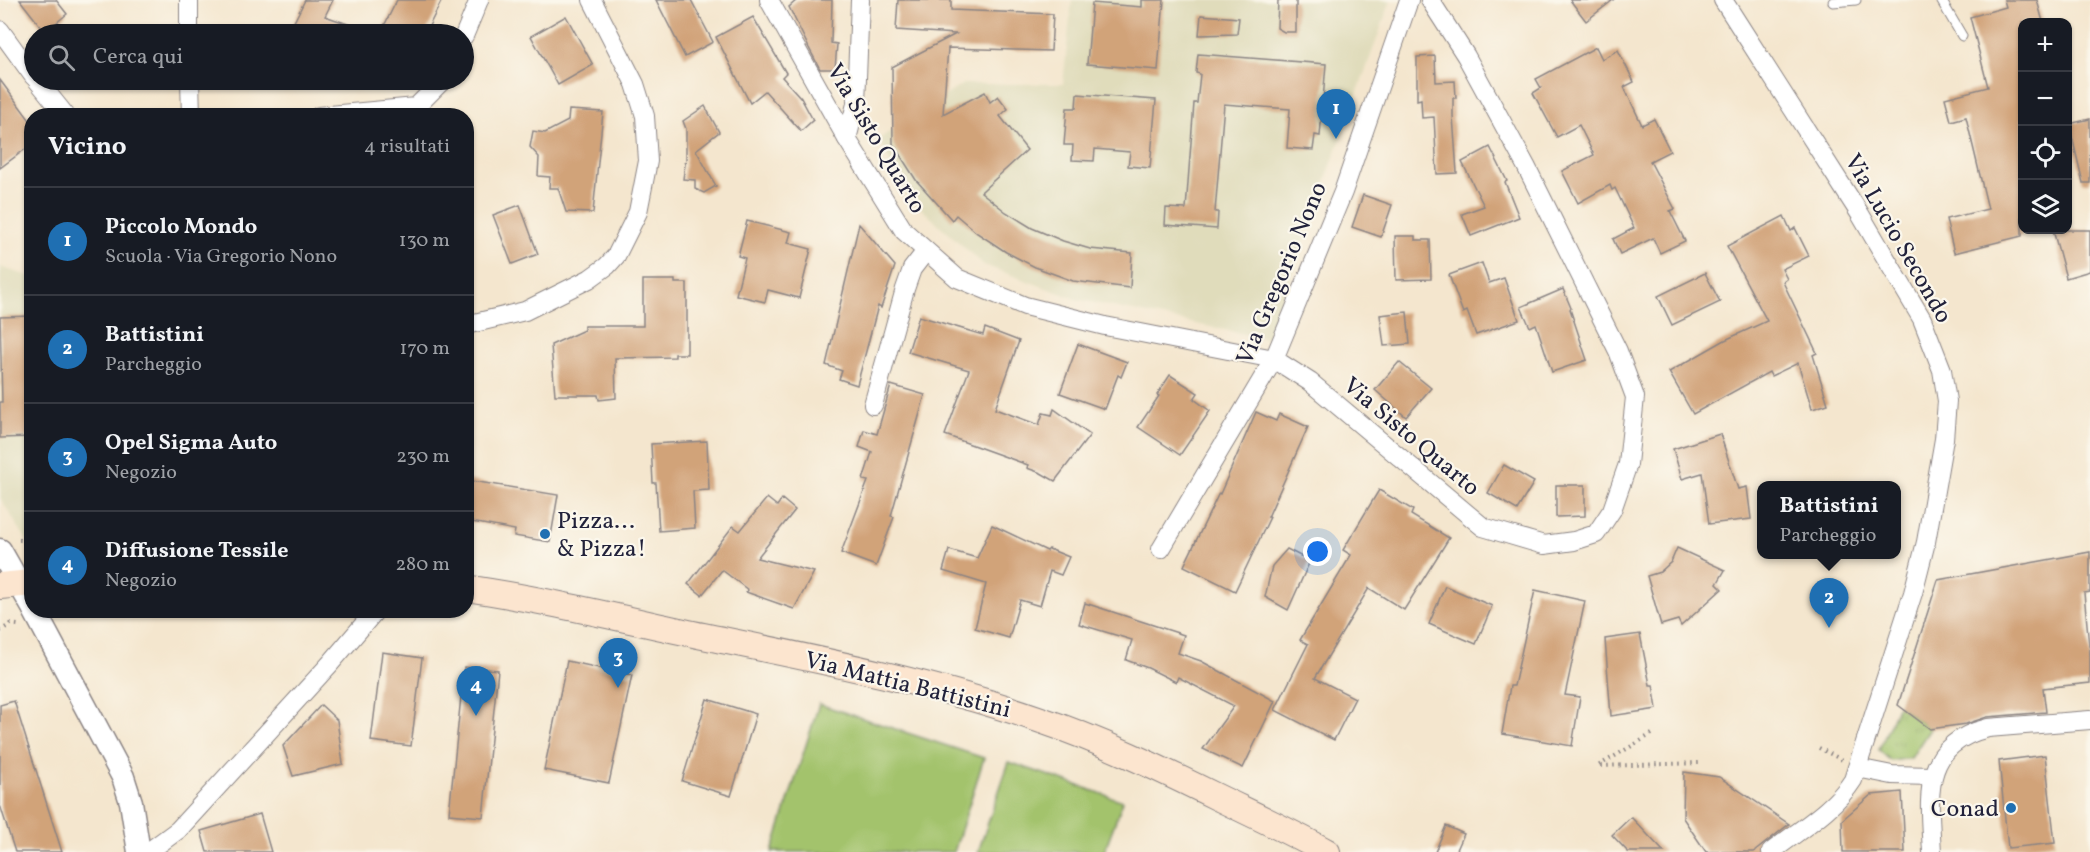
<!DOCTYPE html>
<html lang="it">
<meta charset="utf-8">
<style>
body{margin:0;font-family:Vollkorn,serif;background:#242831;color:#f1f3f6}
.controls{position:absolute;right:18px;top:18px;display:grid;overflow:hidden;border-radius:12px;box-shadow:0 2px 4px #0004}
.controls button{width:54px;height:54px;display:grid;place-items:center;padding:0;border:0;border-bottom:2px solid #363941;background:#171b24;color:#f1f3f6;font:30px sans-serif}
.you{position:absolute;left:1318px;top:552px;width:21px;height:21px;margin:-15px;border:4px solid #fff;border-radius:50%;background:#1a73e8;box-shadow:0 0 0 9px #1a73e833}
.badge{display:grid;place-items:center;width:39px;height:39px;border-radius:50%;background:#1f6fb2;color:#fff;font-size:20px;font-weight:700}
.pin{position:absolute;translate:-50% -50px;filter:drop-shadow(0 2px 3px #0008)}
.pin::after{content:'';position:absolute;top:32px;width:21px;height:18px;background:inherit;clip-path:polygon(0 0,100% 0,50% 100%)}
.popup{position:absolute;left:1757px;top:481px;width:144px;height:78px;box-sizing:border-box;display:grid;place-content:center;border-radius:12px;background:#171b24;filter:drop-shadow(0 2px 4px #0005);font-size:20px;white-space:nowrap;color:#9ea1a6}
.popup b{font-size:22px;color:#f1f3f6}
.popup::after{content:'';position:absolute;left:50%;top:100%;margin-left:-12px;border:12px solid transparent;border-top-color:#171b24}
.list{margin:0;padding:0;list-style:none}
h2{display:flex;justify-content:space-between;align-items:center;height:78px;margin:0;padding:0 24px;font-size:26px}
h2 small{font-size:20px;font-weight:400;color:#9ea1a6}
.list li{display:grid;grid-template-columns:39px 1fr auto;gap:18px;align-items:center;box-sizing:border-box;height:108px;padding:0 24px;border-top:2px solid #363941}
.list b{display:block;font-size:22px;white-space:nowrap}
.list p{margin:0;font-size:20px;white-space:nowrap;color:#9ea1a6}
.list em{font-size:20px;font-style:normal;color:#9ea1a6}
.icon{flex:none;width:33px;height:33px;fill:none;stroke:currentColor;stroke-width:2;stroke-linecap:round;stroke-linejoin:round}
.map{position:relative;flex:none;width:2090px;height:852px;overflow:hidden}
.search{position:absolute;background:#171b24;box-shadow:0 2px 4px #0004;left:24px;top:24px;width:450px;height:66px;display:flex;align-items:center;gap:15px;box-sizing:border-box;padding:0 21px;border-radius:33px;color:#9ea1a6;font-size:22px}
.panel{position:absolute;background:#171b24;box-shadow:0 2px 4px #0004;left:24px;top:108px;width:450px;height:510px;border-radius:24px}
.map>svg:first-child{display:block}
.built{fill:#e0dcbb}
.grass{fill:url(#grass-tufts);stroke:#627254;stroke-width:1.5}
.pitch{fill:#a3c36c;stroke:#627254;stroke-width:1.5}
.building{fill:#d1a379}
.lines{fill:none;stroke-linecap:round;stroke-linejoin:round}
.service-casing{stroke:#8b8484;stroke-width:11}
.minor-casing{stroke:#8b8484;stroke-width:20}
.tertiary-casing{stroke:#8b8484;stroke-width:25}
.secondary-casing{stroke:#8b8484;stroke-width:28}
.path{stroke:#8b8484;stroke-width:4;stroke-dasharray:1.5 4.5;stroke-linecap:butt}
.service{stroke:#fff;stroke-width:9}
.minor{stroke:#fff;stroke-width:18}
.tertiary{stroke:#fff;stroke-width:22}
.secondary{stroke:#fce5cf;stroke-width:26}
.poi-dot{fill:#1f6fb2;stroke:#fbf7ec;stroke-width:2}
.labels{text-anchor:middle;stroke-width:4.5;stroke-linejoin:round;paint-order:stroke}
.street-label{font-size:24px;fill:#22223b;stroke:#fbf7ec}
.poi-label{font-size:24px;fill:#22223b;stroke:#fbf7ec;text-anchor:start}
</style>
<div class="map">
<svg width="2090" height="852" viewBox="0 0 2090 852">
<defs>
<pattern id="grass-tufts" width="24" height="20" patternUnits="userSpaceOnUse" patternTransform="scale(1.5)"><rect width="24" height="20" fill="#a3c36c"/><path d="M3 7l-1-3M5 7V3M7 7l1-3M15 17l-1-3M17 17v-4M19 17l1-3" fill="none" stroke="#8ca75e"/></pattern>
</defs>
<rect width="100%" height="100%" fill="#fbf7ec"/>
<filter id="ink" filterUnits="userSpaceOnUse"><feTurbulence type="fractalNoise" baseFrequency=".0167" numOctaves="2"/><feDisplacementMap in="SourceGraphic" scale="12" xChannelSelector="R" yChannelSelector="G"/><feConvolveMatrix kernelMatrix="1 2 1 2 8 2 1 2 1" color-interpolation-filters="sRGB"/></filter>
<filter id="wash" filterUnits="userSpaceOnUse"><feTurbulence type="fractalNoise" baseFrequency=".008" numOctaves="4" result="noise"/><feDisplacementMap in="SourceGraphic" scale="24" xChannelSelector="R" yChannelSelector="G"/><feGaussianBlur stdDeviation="1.35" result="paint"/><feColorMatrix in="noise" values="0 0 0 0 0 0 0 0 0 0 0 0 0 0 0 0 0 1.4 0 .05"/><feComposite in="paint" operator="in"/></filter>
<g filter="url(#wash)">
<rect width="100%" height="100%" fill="#f4e6ce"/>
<g class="built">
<path d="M1072 0H1391L1268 339 1076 299 984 265 906 195 879 139 963 84H1063Z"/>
<path d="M0 267 31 277V542H28L0 498Z"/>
</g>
<path class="grass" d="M1898 705 1930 729 1911 758 1891 761 1879 750Z"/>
<g class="pitch">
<path d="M819 704 984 758 954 852H772Z"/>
<path d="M1009 762 1123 801 1104 852H978Z"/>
</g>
<g id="blocks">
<g class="building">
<path d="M20 0H56L67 14 45 32Z"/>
<path d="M305 0H333L325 16 371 32V34H288Z"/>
<path d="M397 0H442L425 34H380Z"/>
<path d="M656 0H691L713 42 685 57Z"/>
<path d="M797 0H832L831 43 837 44 835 69H820L809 48 789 7Z"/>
<path d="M898 0H951V10L1053 14 1051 51 948 48 943 114 985 92 990 102 998 96 1008 109 1000 116 1027 150 981 192 1006 212 1032 228 1063 241 1090 249 1132 253 1130 288 1073 281 1035 267 1006 252 977 233 956 215 952 220 916 180 893 144 892 67 956 34 896 30Z"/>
<path d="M1142 0H1164L1158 70 1087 64 1092 3 1142 7Z"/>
<path d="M1278 0H1296V32H1284L1277 28Z"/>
<path d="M1570 0H1613L1586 21Z"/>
<path d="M2004 0H2037L2043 22H2022V236L1954 253 1946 219 1988 209 1966 117 1951 121 1945 98 1988 87 1970 17 2006 7Z"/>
<path d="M1201 15 1239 18 1237 34 1199 35Z"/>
<path d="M566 16 593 65 558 85 531 36Z"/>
<path d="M753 17 786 73 782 77 801 98 813 120 801 131 765 91 750 103 716 37Z"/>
<path d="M1596 47 1602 59 1618 50 1634 82 1624 87 1642 125 1654 119 1670 151 1650 161 1675 209 1670 211 1685 241 1660 253 1653 238 1620 254 1613 239 1634 228 1615 188 1612 190 1610 185 1578 203 1562 171 1594 155 1579 125 1557 137 1533 93 1541 88 1536 79Z"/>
<path d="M1198 54 1326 64 1320 136 1315 135 1313 150 1287 148 1290 109 1224 104 1215 212H1218L1217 229 1165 225 1166 208 1186 209 1194 103H1197L1200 74 1196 73Z"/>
<path d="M1435 56 1436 82 1455 81 1456 98H1453V116L1457 173 1437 174 1434 117 1422 118 1421 99 1417 100V57Z"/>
<path d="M0 80 32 123V144L0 168Z"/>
<path d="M1077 94 1156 100 1150 168 1128 166 1130 152 1095 149 1094 161 1072 160 1073 145H1064L1067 108H1076Z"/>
<path d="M705 106 719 132 696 150 716 186 704 193 695 189V180L683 179 686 158V129L683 121Z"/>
<path d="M569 110 603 112 593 213 566 212 558 188H549L550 177 538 176 539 157 530 147 533 131 545 133 568 121Z"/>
<path d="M2090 119V183H2083L2069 124Z"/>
<path d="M1490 147 1507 181 1505 182 1519 217 1471 236 1462 214 1484 206 1462 162Z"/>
<path d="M1363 195 1392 205 1381 237 1352 227Z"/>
<path d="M520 205 538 254 512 264 493 215Z"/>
<path d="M1784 216 1791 231 1795 228 1809 256 1782 269 1787 279 1783 282 1817 353 1813 355 1828 404 1812 409 1798 363 1771 376 1769 372 1693 414 1669 372 1725 340 1767 321 1727 246Z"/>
<path d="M747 221 791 232 788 243 811 249 799 298 768 290 765 302 736 295 745 258 738 256Z"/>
<path d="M859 224 895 266 881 308 878 306 857 385 839 379 842 371 826 365Z"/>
<path d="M2053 230H2090V271L2066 278Z"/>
<path d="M1395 236H1415V240H1430L1431 279 1396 280Z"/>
<path d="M1482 263 1489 283 1504 278 1519 320 1476 335 1467 311 1463 313 1449 275Z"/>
<path d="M1705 273 1720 302 1672 325 1658 296Z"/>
<path d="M643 280H675V283H687V354H675V357L615 358 616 398 599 400 598 395H555L551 345 584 330V326H643Z"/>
<path d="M1563 289 1571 308 1570 309 1587 360 1552 372 1536 324 1530 327 1521 307Z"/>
<path d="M1407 312 1410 344 1384 346 1380 315Z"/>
<path d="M32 316V437L0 438V402H2L0 317Z"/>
<path d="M919 316 983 335 985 328 1019 341 995 409 1039 425 1043 413 1052 415 1054 409 1090 435 1055 481 1041 473 1027 468 1028 465 945 435 969 370 908 352Z"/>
<path d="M1078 344 1127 362 1121 377 1118 375 1105 409 1060 393Z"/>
<path d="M1399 362 1431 388 1406 417 1375 390Z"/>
<path d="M1170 375 1198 393 1194 399 1210 411 1180 455 1138 427 1159 396 1157 395Z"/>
<path d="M891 385 925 395 891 516 894 517 876 566 841 553 868 481 863 480 872 452 859 447 864 430 877 434Z"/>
<path d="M1256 412 1276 421 1279 414 1308 427 1268 517H1270L1235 591 1184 566 1219 493 1220 494Z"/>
<path d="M1720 434 1738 489 1747 487 1751 519 1709 524 1702 473 1682 479 1673 449Z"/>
<path d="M707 441 709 490 693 491 695 528 659 531 656 483H653L651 444Z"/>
<path d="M1504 465 1534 482 1517 510 1488 493Z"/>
<path d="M466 480 558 495 550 542 514 536 515 530 466 521Z"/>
<path d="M1556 485H1585V516L1556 517Z"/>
<path d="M1379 490 1413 510 1411 515 1449 538 1404 610 1369 588 1315 678 1355 698 1334 740 1275 710 1308 644 1300 640 1351 555 1343 550Z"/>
<path d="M767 498 777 506 782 499 795 510 757 558 814 572 794 609 746 592 748 590 722 570 702 595 688 584 733 526 740 531Z"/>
<path d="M992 525 1047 551 1049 549 1069 557 1061 575 1050 571 1040 606 1020 600 1009 638 975 628 986 584 943 571 949 550 977 558Z"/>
<path d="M1677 548 1725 570 1717 584 1722 589 1681 626 1678 620 1661 625 1647 576 1660 572 1671 562Z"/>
<path d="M1287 549 1310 561 1288 610 1265 597 1272 566Z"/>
<path d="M2090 552V592L2084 593 2090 656V683L2043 688 2046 712 1987 717 1966 724 1930 729 1898 705 1938 580Z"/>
<path d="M1445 586 1492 606 1476 644 1429 624Z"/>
<path d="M1535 590 1585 601 1565 695 1580 697 1572 746 1502 734 1510 686H1514Z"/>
<path d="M1085 603 1184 635 1178 653 1201 661 1275 701 1243 768 1203 749 1234 706 1178 677 1176 682 1148 668 1126 660 1132 640 1079 624Z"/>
<path d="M1640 634 1650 685H1653L1657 709 1611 716 1605 639Z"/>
<path d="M382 652 422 658 411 746 371 741Z"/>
<path d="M567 661 632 675 609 783 544 770Z"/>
<path d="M464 667 498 670 483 817 449 814Z"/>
<path d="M707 699 756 714 731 796 682 781Z"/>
<path d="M14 701 62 852H15L0 805V705Z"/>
<path d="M321 705 337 720 343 764 293 776 283 746Z"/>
<path d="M2045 755 2055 843 2008 848 1999 761Z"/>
<path d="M1684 772 1719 777 1789 824 1754 852H1706L1683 818Z"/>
<path d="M1902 792 1905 852H1843L1842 820 1871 795Z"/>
<path d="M260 814 271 852H207L201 831Z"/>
<path d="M1631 817 1664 852H1628L1612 835Z"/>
<path d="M1446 826 1464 834 1456 852H1435Z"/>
</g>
</g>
</g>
<g filter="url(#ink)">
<use href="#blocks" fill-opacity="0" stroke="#8b8484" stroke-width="1.5"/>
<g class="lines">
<defs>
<g id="service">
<path d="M1941 0 1962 36"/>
<path d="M1833 2 1856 0"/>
</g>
<g id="minor">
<path d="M189 0V34"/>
<path d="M769 0 847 139 904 231 957 278 1025 306 1105 326 1274 359 1310 382 1483 527 1544 545 1574 541 1596 534 1612 510 1628 464 1635 397 1618 351 1526 166 1466 56 1430 0"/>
<path d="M1723 0 1860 214 1884 255 1922 319 1942 370 1947 401 1944 439 1926 542 1913 593 1853 780C1834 810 1799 830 1771 852"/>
<path d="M0 30 34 77"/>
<path d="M464 36 479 0"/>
<path d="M37 80 66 116"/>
<path d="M190 80 191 116"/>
<path d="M319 116 416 107 443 80"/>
<path d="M847 139 856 104 860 0"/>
<path d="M466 325 525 311 589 279 607 266 616 256 638 212 648 161 645 116 635 84 592 0"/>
<path d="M873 405 905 289 912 269 926 251"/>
<path d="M1161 549 1274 359 1343 192 1409 0"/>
<path d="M1857 768 1892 775 1932 776"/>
<path d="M148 852 178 830 329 665 376 610"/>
<path d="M1932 852C1929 796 1920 745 1988 728L2090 720"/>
</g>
<g id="tertiary">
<path d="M0 550 32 606"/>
<path d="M34 610 123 777 131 802 139 852"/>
</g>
<g id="secondary">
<path d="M0 586 32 583"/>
<path d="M466 588C546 600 624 619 703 636 815 659 929 681 1038 719 1100 740 1158 768 1217 797 1254 815 1291 832 1327 852"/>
</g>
</defs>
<use href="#service" class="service-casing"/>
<use href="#minor" class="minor-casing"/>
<use href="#tertiary" class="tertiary-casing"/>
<use href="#secondary" class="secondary-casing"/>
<g class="path">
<path d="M19 540H23L27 546H32"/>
<path d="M0 631 11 624 18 625"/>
<path d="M1652 734 1598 766 1701 763"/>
<path d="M1819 748 1842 760"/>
</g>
<use href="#service" class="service"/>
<use href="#minor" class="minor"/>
<use href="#tertiary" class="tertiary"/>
<use href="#secondary" class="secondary"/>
</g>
</g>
<g class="poi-dot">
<circle cx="545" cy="534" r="6"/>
<circle cx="2011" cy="808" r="6"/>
</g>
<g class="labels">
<g class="street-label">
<text transform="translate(877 138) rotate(59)" y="8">Via Sisto Quarto</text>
<text transform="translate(1899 238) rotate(60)" y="8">Via Lucio Secondo</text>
<text transform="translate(1281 273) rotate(-67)" y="8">Via Gregorio Nono</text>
<text transform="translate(1412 436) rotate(40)" y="8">Via Sisto Quarto</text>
<text transform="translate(908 684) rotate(14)" y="8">Via Mattia Battistini</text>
</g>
<g class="poi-label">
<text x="557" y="528">Pizza...<tspan x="557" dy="28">&amp; Pizza!</tspan></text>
<text x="1999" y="816" text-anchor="end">Conad</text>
</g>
</g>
</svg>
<div class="controls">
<button>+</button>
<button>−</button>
<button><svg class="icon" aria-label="locate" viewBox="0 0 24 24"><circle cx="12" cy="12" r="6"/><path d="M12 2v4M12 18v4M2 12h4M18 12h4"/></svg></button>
<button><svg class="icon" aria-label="layers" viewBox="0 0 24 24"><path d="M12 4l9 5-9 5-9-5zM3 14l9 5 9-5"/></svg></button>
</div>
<div class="you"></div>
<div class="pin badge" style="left:1336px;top:139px">1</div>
<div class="pin badge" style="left:1829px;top:628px">2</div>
<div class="popup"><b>Battistini</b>Parcheggio</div>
<div class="pin badge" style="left:618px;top:688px">3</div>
<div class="pin badge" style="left:476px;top:716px">4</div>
<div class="search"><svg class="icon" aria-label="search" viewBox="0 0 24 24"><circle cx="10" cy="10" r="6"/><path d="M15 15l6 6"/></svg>Cerca qui</div>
<section class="panel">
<h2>Vicino<small>4 risultati</small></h2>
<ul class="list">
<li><span class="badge">1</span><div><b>Piccolo Mondo</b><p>Scuola · Via Gregorio Nono</p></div><em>130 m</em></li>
<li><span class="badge">2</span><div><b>Battistini</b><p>Parcheggio</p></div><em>170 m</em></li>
<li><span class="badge">3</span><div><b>Opel Sigma Auto</b><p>Negozio</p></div><em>230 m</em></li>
<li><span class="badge">4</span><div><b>Diffusione Tessile</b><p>Negozio</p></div><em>280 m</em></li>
</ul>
</section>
</div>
